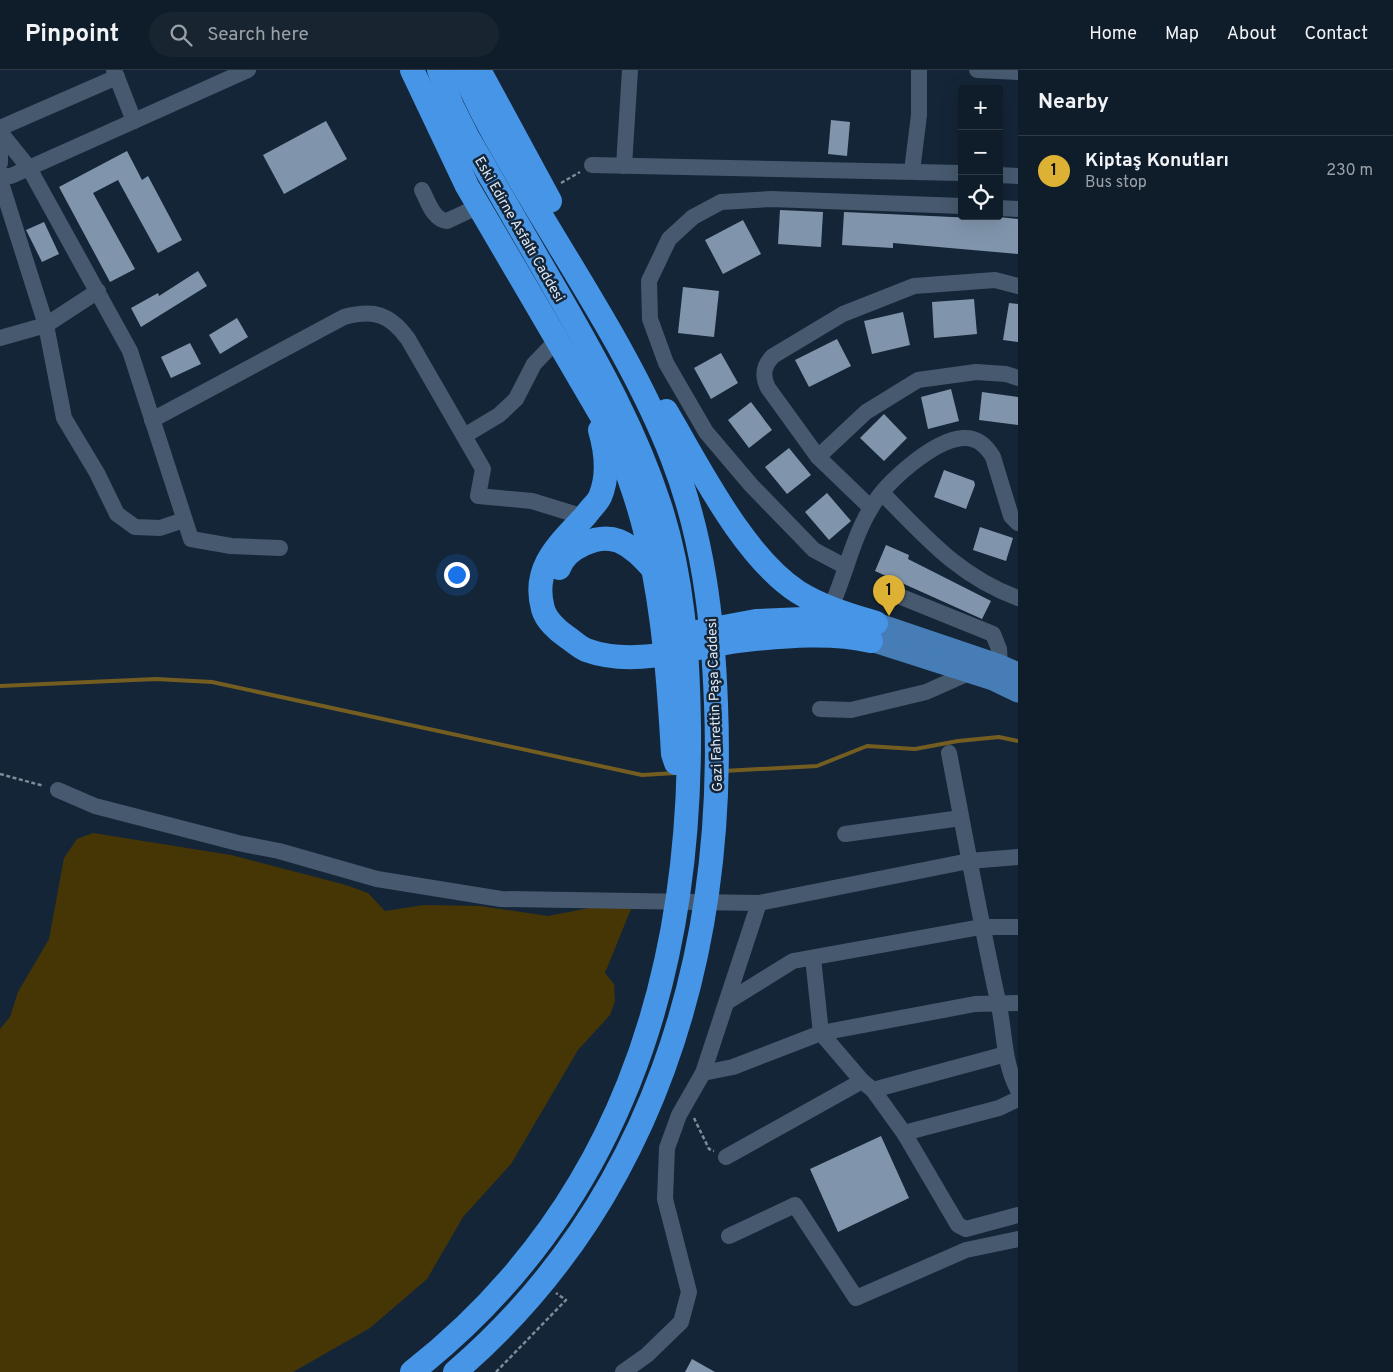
<!DOCTYPE html>
<meta charset="utf-8">
<style>
body{margin:0;font-family:Overpass,sans-serif;background:#182531;color:#f1f3f6}
.controls{position:absolute;right:15px;top:15px;display:grid;overflow:hidden;border-radius:5px;box-shadow:0 5px 20px #0002}
.controls button{width:45px;height:45px;display:grid;place-items:center;padding:0;border:0;border-bottom:1px solid #2f3a46;background:#0f1c29;color:#f1f3f6;font:25px sans-serif}
.you{position:absolute;left:456px;top:504px;width:18px;height:18px;margin:-12px;border:4px solid #fff;border-radius:50%;background:#1a73e8;box-shadow:0 0 0 8px #1a73e833}
.badge{display:grid;place-items:center;width:32px;height:32px;border-radius:50%;background:#ddb133;color:#111;font-size:16px;font-weight:700}
.pin{position:absolute;translate:-50% -41px;filter:drop-shadow(0 1px 2px #0008)}
.pin::after{content:'';position:absolute;top:26px;width:18px;height:15px;background:inherit;clip-path:polygon(0 0,100% 0,50% 100%)}
.list{margin:0;padding:0;list-style:none}
h2{display:flex;justify-content:space-between;align-items:center;height:65px;margin:0;padding:0 20px;font-size:21px}
h2 small{font-size:16px;font-weight:400;color:#9ba1a8}
.list li{display:grid;grid-template-columns:32px 1fr auto;gap:15px;align-items:center;box-sizing:border-box;height:70px;padding:0 20px;border-top:1px solid #2f3a46}
.list b{display:block;font-size:19px;white-space:nowrap}
.list p{margin:0;font-size:16px;white-space:nowrap;color:#9ba1a8}
.list em{font-size:16px;font-style:normal;color:#9ba1a8}
.icon{flex:none;width:28px;height:28px;fill:none;stroke:currentColor;stroke-width:2;stroke-linecap:round;stroke-linejoin:round}
.map{position:relative;flex:none;width:1018px;height:1302px;overflow:hidden}
header{display:flex;align-items:center;gap:30px;box-sizing:border-box;height:70px;padding:0 25px;background:#0f1c29;border-bottom:1px solid #2f3a46}
header strong{font-size:24px}
nav{display:flex;gap:28px;margin-inline-start:auto;font-size:18px}
.search{width:350px;height:45px;background:#182531;display:flex;align-items:center;gap:12px;box-sizing:border-box;padding:0 18px;border-radius:28px;color:#9ba1a8;font-size:19px}
main{display:flex}
aside{flex:1;background:#0f1c29}
.map>svg:first-child{display:block}
.green{fill:#463606}
.lines{fill:none;stroke-linecap:round;stroke-linejoin:round}
.stream{stroke:#745d20;stroke-width:4}
.building{fill:#8095ac}
.path{stroke:#7d8b9b;stroke-width:2.5;stroke-dasharray:4 2.5;stroke-linecap:butt}
.minor{stroke:#46596e;stroke-width:16}
.major{stroke:#467db6;stroke-width:21}
.highway{stroke:#4695e6;stroke-width:24}
.labels{text-anchor:middle;stroke-width:5;stroke-linejoin:round;paint-order:stroke}
.street-label{font-size:14px;fill:#dee9f6;stroke:#142537}
</style>
<header>
<strong>Pinpoint</strong>
<div class="search"><svg class="icon" aria-label="search" viewBox="0 0 24 24"><circle cx="10" cy="10" r="6"/><path d="M15 15l6 6"/></svg>Search here</div>
<nav><a>Home</a><a>Map</a><a>About</a><a>Contact</a></nav>
</header>
<main>
<div class="map">
<svg width="1018" height="1302" viewBox="0 0 1018 1302">
<rect width="100%" height="100%" fill="#142537"/>
<path class="green" d="M93 763 231 785 346 815 368 823 385 841 424 835 480 836 548 846 610 834 631 839 605 903 614 914 615 931 610 945 578 980 511 1094 463 1147 427 1209 370 1258 293 1302H0V959L10 947 18 922 49 869 64 788 77 769Z"/>
<g class="lines">
<g class="stream">
<path d="M0 616 156 609 212 612 642 705 676 703"/>
<path d="M723 701 817 696 867 676 915 679 958 671 999 667 1018 671"/>
</g>
</g>
<g class="building">
<path d="M831 50 850 52 847 86 828 84Z"/>
<path d="M326 51 347 89 284 124 263 85Z"/>
<path d="M127 81 142 110 148 106 182 170 158 183 118 110 93 123 135 199 110 212 59 117Z"/>
<path d="M780 140 823 142 821 177 778 174Z"/>
<path d="M844 142 974 148 989 146 1018 149V184L893 173V178L842 175Z"/>
<path d="M743 150 761 184 723 204 705 170Z"/>
<path d="M44 152 59 184 42 192 26 160Z"/>
<path d="M198 201 207 216 141 257 131 238 158 223 159 226Z"/>
<path d="M683 217 719 221 714 267 678 263Z"/>
<path d="M974 229 977 264 934 268 932 232Z"/>
<path d="M1009 233 1018 234V272L1003 270Z"/>
<path d="M903 242 910 275 872 284 864 251Z"/>
<path d="M237 248 248 267 220 284 209 265Z"/>
<path d="M837 269 851 296 809 317 795 290Z"/>
<path d="M190 273 201 294 171 308 161 287Z"/>
<path d="M721 283 738 313 711 329 694 298Z"/>
<path d="M951 319 959 351 928 359 921 327Z"/>
<path d="M982 322 1018 327V355L979 350Z"/>
<path d="M751 332 772 360 749 378 728 350Z"/>
<path d="M884 344 907 368 884 391 860 368Z"/>
<path d="M789 378 811 405 787 424 765 397Z"/>
<path d="M944 400 974 411 975 415 966 439 934 427Z"/>
<path d="M827 423 851 451 829 470 805 442Z"/>
<path d="M980 457 1013 468 1006 491 973 480Z"/>
<path d="M886 475 909 485 908 489 991 531 982 549 875 501Z"/>
<path d="M881 1066 909 1128 838 1162 810 1099Z"/>
<path d="M692 1289 715 1302H685Z"/>
</g>
<g class="lines">
<g class="path">
<path d="M561 113 580 102"/>
<path d="M0 704 44 716"/>
<path d="M694 1048 709 1079 714 1081"/>
<path d="M496 1302 566 1230 556 1223"/>
</g>
<g class="minor">
<path d="M114 0 134 51"/>
<path d="M977 0 1018 2"/>
<path d="M0 58 117 7"/>
<path d="M0 62 29 98 130 281 191 469 231 476 280 478"/>
<path d="M0 82V93"/>
<path d="M592 95 962 103"/>
<path d="M624 96 630 0"/>
<path d="M912 101 919 45V0"/>
<path d="M999 105 1018 106"/>
<path d="M0 106H11L248 0"/>
<path d="M0 110 46 255 64 348 97 403 117 444 135 457 160 458 184 450"/>
<path d="M422 120C428 131 433 150 447 151L479 136"/>
<path d="M999 138 1018 139"/>
<path d="M0 268 46 255 98 221"/>
<path d="M152 350 344 247C374 239 390 244 408 269L483 399 478 426 532 431 584 447"/>
<path d="M464 366 499 345 516 329 534 294 557 270"/>
<path d="M818 387 866 342 918 310 976 302 1006 304 1018 308"/>
<path d="M882 423C926 467 958 506 1018 528"/>
<path d="M871 438 818 387 768 318C762 306 763 296 773 286L843 244 914 216 995 210 1018 216"/>
<path d="M846 497 814 480 751 415 706 362 666 293 650 249 649 211 669 169 693 147 721 132 771 129 962 136"/>
<path d="M894 524 993 564 999 579 1000 595"/>
<path d="M831 537C845 506 853 467 871 438 885 413 933 370 963 368 977 367 986 375 993 387L1011 446 1018 453"/>
<path d="M820 639 851 640 926 622 971 602"/>
<path d="M949 683C965 766 980 849 998 931 1005 961 1003 993 1018 1020"/>
<path d="M58 720 95 736 238 773 279 781 377 809 501 829 759 833 969 791 1018 787"/>
<path d="M845 764 961 748"/>
<path d="M813 888 821 963 862 1011"/>
<path d="M727 932 793 891 981 857H1018"/>
<path d="M703 1003 733 997 821 963 975 934 1018 933"/>
<path d="M873 1020 904 1063 999 1038 1018 1029"/>
<path d="M904 1063 958 1155 966 1159 1018 1145"/>
<path d="M726 1087 862 1011 873 1020 1006 984"/>
<path d="M729 1166 795 1135 856 1228 966 1180 1018 1169"/>
<path d="M623 1302 647 1285 681 1252 689 1222 665 1129 667 1078 679 1045 703 1003 759 833"/>
</g>
<g class="major">
<path d="M876 553 1000 595 1018 603"/>
<path d="M871 571 993 610 1018 622"/>
</g>
<g class="highway">
<path d="M412 0 467 116 615 369C628 405 642 441 649 479 664 546 669 615 673 684L676 693"/>
<path d="M479 0 550 131"/>
<path d="M666 341C700 398 743 486 798 522 822 537 850 545 876 553"/>
<path d="M600 360C606 381 609 406 600 427 597 433 590 439 586 445 561 473 531 496 543 539 546 550 558 561 567 567 573 571 579 577 586 580 638 599 694 575 746 570 786 566 832 562 871 571"/>
<path d="M559 498C566 478 598 463 619 471 633 477 643 488 653 499"/>
<path d="M697 562 756 551 850 547"/>
<path d="M412 1302C618 1140 691 911 689 657 688 581 683 505 659 433 635 360 599 295 561 229 530 175 499 121 468 68L452 36 439 0"/>
<path d="M455 1302C652 1133 726 887 716 634 713 549 703 466 672 387 636 295 580 212 530 127 506 86 481 45 463 0"/>
</g>
</g>
<g class="labels">
<g class="street-label">
<text transform="translate(520 159) rotate(60)" y="5">Eski Edirne Asfaltı Caddesi</text>
<text transform="translate(714 635) rotate(-92)" y="5">Gazi Fahrettin Paşa Caddesi</text>
</g>
</g>
</svg>
<div class="controls">
<button>+</button>
<button>−</button>
<button><svg class="icon" aria-label="locate" viewBox="0 0 24 24"><circle cx="12" cy="12" r="6"/><path d="M12 2v4M12 18v4M2 12h4M18 12h4"/></svg></button>
</div>
<div class="you"></div>
<div class="pin badge" style="left:889px;top:546px">1</div>
</div>
<aside>
<h2>Nearby<small></small></h2>
<ul class="list">
<li><span class="badge">1</span><div><b>Kiptaş Konutları</b><p>Bus stop</p></div><em>230 m</em></li>
</ul>
</aside>
</main>
